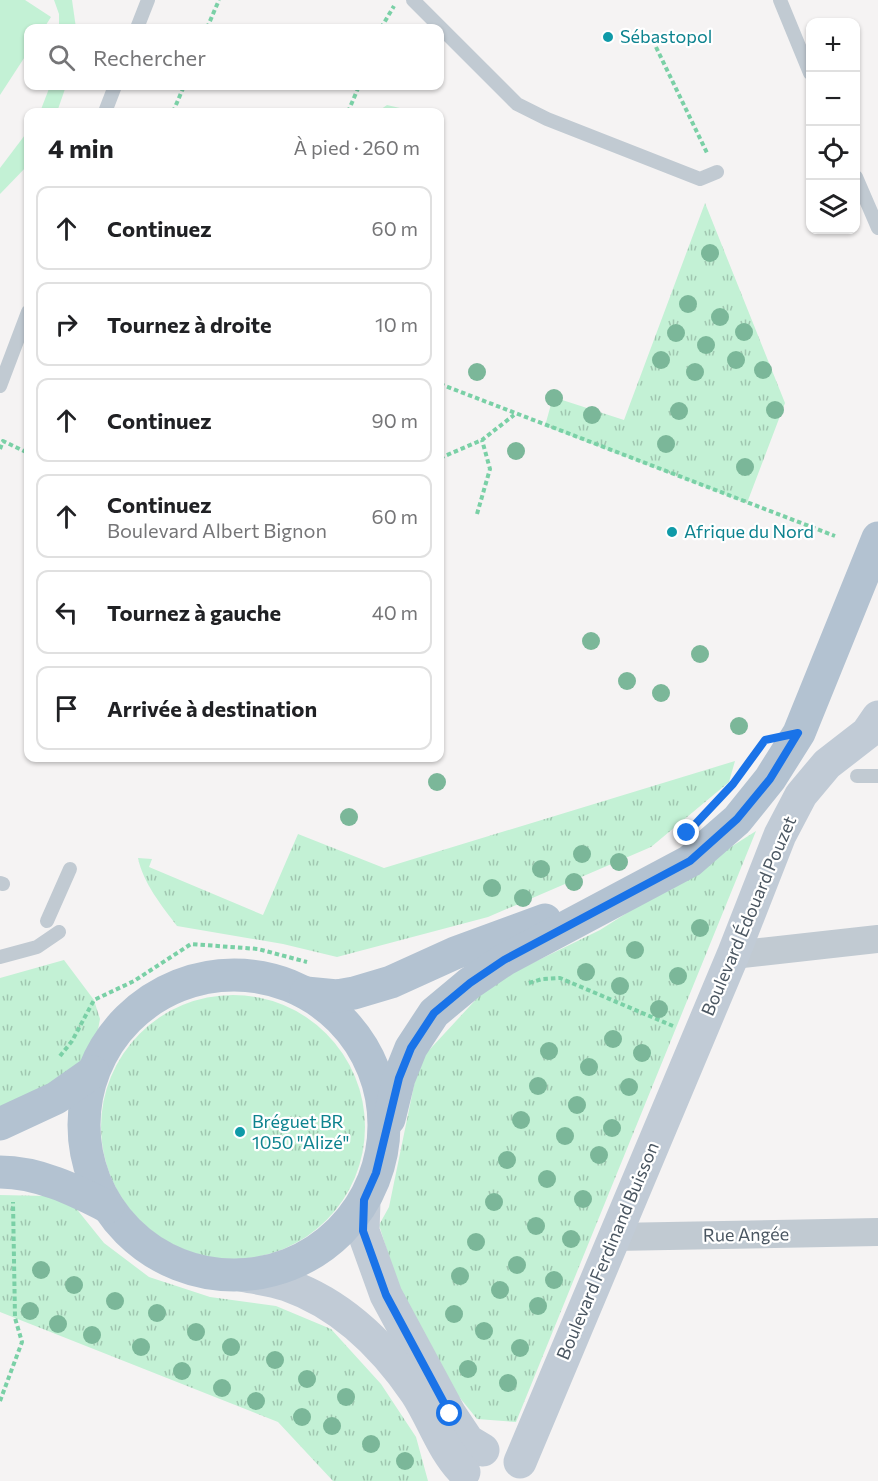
<!DOCTYPE html>
<html lang="fr">
<meta charset="utf-8">
<style>
body{margin:0;font-family:Commissioner,sans-serif;background:#f6f6f6;color:#202124}
.controls{position:absolute;right:18px;top:18px;display:grid;overflow:hidden;border-radius:12px;box-shadow:0 2px 4px #0004}
.controls button{width:54px;height:54px;display:grid;place-items:center;padding:0;border:0;border-bottom:2px solid #e0e0e0;background:#fff;color:#202124;font:30px sans-serif}
.stop{position:absolute;width:18px;height:18px;margin:-14px;border:4px solid #1a73e8;border-radius:50%;background:#fff}
.stop.end{background:#1a73e8;border-color:#fff;box-shadow:0 2px 6px #0008}
.list{margin:0;padding:0;list-style:none}
h2{display:flex;justify-content:space-between;align-items:center;height:78px;margin:0;padding:0 24px;font-size:26px}
h2 small{font-size:20px;font-weight:400;color:#757577}
.list li{display:grid;grid-template-columns:39px 1fr auto;gap:18px;align-items:center;box-sizing:border-box;height:84px;margin:0 12px 12px;padding:0 12px;border:2px solid #e0e0e0;border-radius:12px}
.list b{display:block;font-size:22px;white-space:nowrap}
.list p{margin:0;font-size:20px;white-space:nowrap;color:#757577}
.list em{font-size:20px;font-style:normal;color:#757577}
.icon{flex:none;width:33px;height:33px;fill:none;stroke:currentColor;stroke-width:2;stroke-linecap:round;stroke-linejoin:round}
.map{position:relative;flex:none;width:878px;height:1481px;overflow:hidden}
.search{position:absolute;background:#fff;box-shadow:0 2px 4px #0004;left:24px;top:24px;width:420px;height:66px;display:flex;align-items:center;gap:15px;box-sizing:border-box;padding:0 21px;border-radius:12px;color:#757577;font-size:22px}
.panel{position:absolute;background:#fff;box-shadow:0 2px 4px #0004;left:24px;top:108px;width:420px;height:654px;border-radius:12px}
.map>svg:first-child{display:block}
.grass{fill:url(#grass-tufts)}
.garden{fill:#c3f1d5}
.lines{fill:none;stroke-linecap:round;stroke-linejoin:round}
.path{stroke:#7ad0a6;stroke-width:4;stroke-dasharray:4.5 3;stroke-linecap:butt}
.lane{stroke:#c1cad2;stroke-width:14}
.street{stroke:#c1cad2;stroke-width:28}
.secondary{stroke:#c1cbd6;stroke-width:33}
.primary{stroke:#b3c2d1;stroke-width:33}
.tree{fill:#7bb799}
.route{stroke:#1a73e8;stroke-width:8}
.culture-dot{fill:#0f9aa8;stroke:#fff;stroke-width:2}
.labels{text-anchor:middle;stroke-width:4.5;stroke-linejoin:round;paint-order:stroke}
.culture-label{font-size:18px;fill:#0d838f;stroke:#fff;text-anchor:start}
.street-label{font-size:18px;fill:#4a5661;stroke:#fff}
</style>
<div class="map">
<svg width="878" height="1481" viewBox="0 0 878 1481">
<defs>
<pattern id="grass-tufts" width="24" height="20" patternUnits="userSpaceOnUse" patternTransform="scale(1.5)"><rect width="24" height="20" fill="#c3f1d5"/><path d="M3 7l-1-3M5 7V3M7 7l1-3M15 17l-1-3M17 17v-4M19 17l1-3" fill="none" stroke="#a0c6b0"/></pattern>
</defs>
<rect width="100%" height="100%" fill="#f5f3f3"/>
<g class="grass">
<path d="M387 105 417 112H377Z"/>
<path d="M705 203 785 403 747 503 545 426 553 397 624 420Z"/>
<path d="M735 761 729 782 651 847 488 917 337 957 283 944 177 926C162 906 143 883 138 858L152 859 149 867 263 915 298 834 384 868Z"/>
<path d="M756 831 516 1422 477 1419 456 1393 405 1308 379 1225 389 1207 419 1061 481 994 506 976 600 930Z"/>
<path d="M64 960 94 1000 100 1019 95 1046 64 1081 0 1107V978Z"/>
<circle cx="233" cy="1127" r="132"/>
<path d="M0 1195 47 1196 75 1207 104 1243 149 1277 210 1297 276 1306 331 1329 381 1384 416 1437 428 1481H333L278 1422 0 1312Z"/>
</g>
<g class="garden">
<path d="M0 0H25L51 17 44 28H28V52L0 95Z"/>
<path d="M54 0H72L76 28H59V14Z"/>
<path d="M50 86H66L57 112H40Z"/>
<path d="M28 131V165L0 194V168Z"/>
</g>
<g class="lines">
<g class="path">
<path d="M207 28 219 0"/>
<path d="M381 28 394 6"/>
<path d="M656 47 708 155"/>
<path d="M173 112 184 86"/>
<path d="M348 112 359 86"/>
<path d="M440 384 835 536"/>
<path d="M0 449 3 441 28 453"/>
<path d="M440 458 482 440 514 415"/>
<path d="M477 514 490 469 482 440"/>
<path d="M529 983 542 979 560 978 673 1026"/>
<path d="M60 1056 72 1041 94 1000 134 981 191 944 258 949 307 962"/>
<path d="M0 1401 22 1342 15 1318 13 1202"/>
</g>
<g class="lane">
<path d="M413 0 517 104 547 119 700 179 717 172"/>
<path d="M780 0 810 73"/>
<path d="M137 28 148 0"/>
<path d="M105 112 115 86"/>
<path d="M856 177 878 228"/>
<path d="M0 386 28 312"/>
<path d="M857 776H878"/>
<path d="M0 883 3 884"/>
<path d="M47 921 70 869"/>
<path d="M0 957 37 947 59 932"/>
</g>
<g class="street">
<path d="M733 955 878 939"/>
<path d="M614 1237 878 1232"/>
</g>
<g class="secondary">
<path d="M364 1201 363 1231 386 1295 450 1414 468 1441 483 1450"/>
<path d="M241 1275C256 1278 273 1280 287 1285 341 1304 384 1346 416 1393 433 1419 442 1450 464 1472"/>
<path d="M520 1462 733 955 780 835 801 795 827 764 867 733 878 717"/>
</g>
<g class="primary">
<circle cx="234" cy="1125" r="150"/>
<path d="M306 993 337 996 354 993 391 982 455 953 545 920"/>
<path d="M389 1119 399 1078 411 1048 434 1013 470 983 504 960 690 861 737 820 770 779 799 733 878 538"/>
<path d="M0 1124 56 1098 93 1072"/>
<path d="M0 1172C38 1172 75 1190 108 1207"/>
</g>
</g>
<g class="tree">
<circle cx="710" cy="253" r="9"/>
<circle cx="688" cy="304" r="9"/>
<circle cx="720" cy="317" r="9"/>
<circle cx="744" cy="332" r="9"/>
<circle cx="676" cy="333" r="9"/>
<circle cx="706" cy="345" r="9"/>
<circle cx="661" cy="360" r="9"/>
<circle cx="736" cy="360" r="9"/>
<circle cx="763" cy="370" r="9"/>
<circle cx="477" cy="372" r="9"/>
<circle cx="695" cy="372" r="9"/>
<circle cx="554" cy="398" r="9"/>
<circle cx="775" cy="410" r="9"/>
<circle cx="679" cy="411" r="9"/>
<circle cx="592" cy="415" r="9"/>
<circle cx="666" cy="444" r="9"/>
<circle cx="516" cy="451" r="9"/>
<circle cx="745" cy="467" r="9"/>
<circle cx="591" cy="641" r="9"/>
<circle cx="700" cy="654" r="9"/>
<circle cx="627" cy="681" r="9"/>
<circle cx="661" cy="693" r="9"/>
<circle cx="739" cy="726" r="9"/>
<circle cx="437" cy="782" r="9"/>
<circle cx="349" cy="817" r="9"/>
<circle cx="582" cy="854" r="9"/>
<circle cx="619" cy="862" r="9"/>
<circle cx="541" cy="869" r="9"/>
<circle cx="574" cy="882" r="9"/>
<circle cx="492" cy="888" r="9"/>
<circle cx="523" cy="898" r="9"/>
<circle cx="700" cy="928" r="9"/>
<circle cx="635" cy="950" r="9"/>
<circle cx="586" cy="972" r="9"/>
<circle cx="678" cy="976" r="9"/>
<circle cx="620" cy="986" r="9"/>
<circle cx="659" cy="1009" r="9"/>
<circle cx="613" cy="1039" r="9"/>
<circle cx="549" cy="1051" r="9"/>
<circle cx="642" cy="1053" r="9"/>
<circle cx="589" cy="1067" r="9"/>
<circle cx="538" cy="1086" r="9"/>
<circle cx="629" cy="1087" r="9"/>
<circle cx="577" cy="1105" r="9"/>
<circle cx="521" cy="1120" r="9"/>
<circle cx="612" cy="1128" r="9"/>
<circle cx="565" cy="1136" r="9"/>
<circle cx="599" cy="1155" r="9"/>
<circle cx="507" cy="1160" r="9"/>
<circle cx="547" cy="1179" r="9"/>
<circle cx="583" cy="1199" r="9"/>
<circle cx="494" cy="1202" r="9"/>
<circle cx="536" cy="1226" r="9"/>
<circle cx="571" cy="1239" r="9"/>
<circle cx="476" cy="1242" r="9"/>
<circle cx="517" cy="1265" r="9"/>
<circle cx="41" cy="1270" r="9"/>
<circle cx="460" cy="1276" r="9"/>
<circle cx="554" cy="1280" r="9"/>
<circle cx="74" cy="1285" r="9"/>
<circle cx="500" cy="1290" r="9"/>
<circle cx="115" cy="1301" r="9"/>
<circle cx="538" cy="1306" r="9"/>
<circle cx="30" cy="1311" r="9"/>
<circle cx="157" cy="1313" r="9"/>
<circle cx="454" cy="1314" r="9"/>
<circle cx="58" cy="1324" r="9"/>
<circle cx="484" cy="1331" r="9"/>
<circle cx="196" cy="1332" r="9"/>
<circle cx="92" cy="1335" r="9"/>
<circle cx="141" cy="1347" r="9"/>
<circle cx="231" cy="1347" r="9"/>
<circle cx="520" cy="1348" r="9"/>
<circle cx="275" cy="1360" r="9"/>
<circle cx="468" cy="1369" r="9"/>
<circle cx="182" cy="1371" r="9"/>
<circle cx="307" cy="1379" r="9"/>
<circle cx="508" cy="1383" r="9"/>
<circle cx="222" cy="1388" r="9"/>
<circle cx="346" cy="1397" r="9"/>
<circle cx="256" cy="1401" r="9"/>
<circle cx="302" cy="1417" r="9"/>
<circle cx="332" cy="1426" r="9"/>
<circle cx="371" cy="1444" r="9"/>
<circle cx="405" cy="1461" r="9"/>
</g>
<g class="lines">
<path class="route" d="M450 1414 386 1295 363 1231 364 1200 376 1173 399 1078 411 1048 434 1013 470 983 504 960 690 861 737 819 770 779 798 733 765 740 733 784 687 833"/>
</g>
<g class="culture-dot">
<circle cx="608" cy="37" r="6"/>
<circle cx="672" cy="532" r="6"/>
<circle cx="240" cy="1132" r="6"/>
</g>
<g class="labels">
<g class="culture-label">
<text x="620" y="43">Sébastopol</text>
<text x="684" y="538">Afrique du Nord</text>
<text x="252" y="1128">Bréguet BR<tspan x="252" dy="21">1050 "Alizé"</tspan></text>
</g>
<g class="street-label">
<text transform="translate(749 916) rotate(-67)" y="6">Boulevard Édouard Pouzet</text>
<text transform="translate(746 1235) rotate(-1)" y="6">Rue Angée</text>
<text transform="translate(608 1251) rotate(-67)" y="6">Boulevard Ferdinand Buisson</text>
</g>
</g>
</svg>
<div class="controls">
<button>+</button>
<button>−</button>
<button><svg class="icon" aria-label="locate" viewBox="0 0 24 24"><circle cx="12" cy="12" r="6"/><path d="M12 2v4M12 18v4M2 12h4M18 12h4"/></svg></button>
<button><svg class="icon" aria-label="layers" viewBox="0 0 24 24"><path d="M12 4l9 5-9 5-9-5zM3 14l9 5 9-5"/></svg></button>
</div>
<div class="stop" style="left:450px;top:1414px"></div>
<div class="stop end" style="left:687px;top:833px"></div>
<div class="search"><svg class="icon" aria-label="search" viewBox="0 0 24 24"><circle cx="10" cy="10" r="6"/><path d="M15 15l6 6"/></svg>Rechercher</div>
<section class="panel">
<h2>4 min<small>À pied · 260 m</small></h2>
<ul class="list">
<li><svg class="icon" aria-label="ahead" viewBox="0 0 24 24"><path d="M12 20V5M6 11l6-6 6 6"/></svg><div><b>Continuez</b></div><em>60 m</em></li>
<li><svg class="icon" aria-label="right" viewBox="0 0 24 24"><path d="M7 20v-9h11M14 6l5 5-5 5"/></svg><div><b>Tournez à droite</b></div><em>10 m</em></li>
<li><svg class="icon" aria-label="ahead" viewBox="0 0 24 24"><path d="M12 20V5M6 11l6-6 6 6"/></svg><div><b>Continuez</b></div><em>90 m</em></li>
<li><svg class="icon" aria-label="ahead" viewBox="0 0 24 24"><path d="M12 20V5M6 11l6-6 6 6"/></svg><div><b>Continuez</b><p>Boulevard Albert Bignon</p></div><em>60 m</em></li>
<li><svg class="icon" aria-label="left" viewBox="0 0 24 24"><path d="M17 20v-9H6M10 6l-5 5 5 5"/></svg><div><b>Tournez à gauche</b></div><em>40 m</em></li>
<li><svg class="icon" aria-label="arrive" viewBox="0 0 24 24"><path d="M6 21V4h12l-3 4 3 4H6"/></svg><div><b>Arrivée à destination</b></div></li>
</ul>
</section>
</div>
